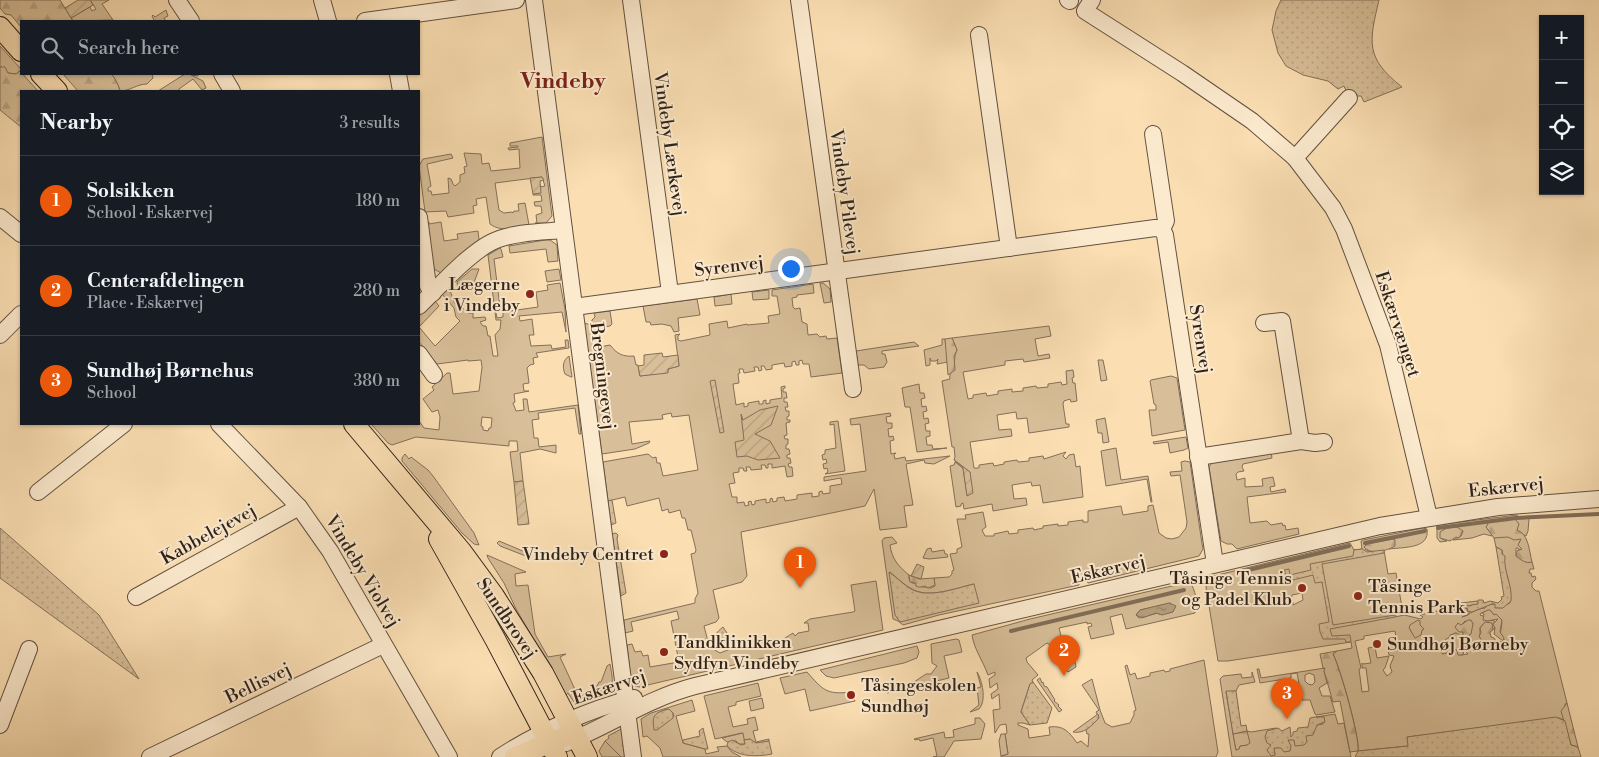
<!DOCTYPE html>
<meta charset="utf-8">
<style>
body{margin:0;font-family:"Libre Bodoni",serif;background:#242831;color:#f1f3f6}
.controls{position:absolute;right:15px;top:15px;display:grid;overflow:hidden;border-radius:0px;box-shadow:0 1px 4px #0004}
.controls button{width:45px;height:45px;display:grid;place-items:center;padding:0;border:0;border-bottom:1px solid #363941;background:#171b24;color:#f1f3f6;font:25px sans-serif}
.you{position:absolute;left:790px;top:268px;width:18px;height:18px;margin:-12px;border:4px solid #fff;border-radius:50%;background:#1a73e8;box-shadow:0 0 0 8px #1a73e833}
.badge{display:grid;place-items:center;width:32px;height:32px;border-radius:50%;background:#ea580c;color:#fff;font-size:16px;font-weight:700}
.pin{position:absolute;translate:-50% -41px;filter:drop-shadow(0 1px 2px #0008)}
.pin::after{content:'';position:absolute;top:26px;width:18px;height:15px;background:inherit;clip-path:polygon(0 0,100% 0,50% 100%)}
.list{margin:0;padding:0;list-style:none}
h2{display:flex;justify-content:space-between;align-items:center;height:65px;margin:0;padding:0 20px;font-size:21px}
h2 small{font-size:16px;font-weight:400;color:#9ea1a6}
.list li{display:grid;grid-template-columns:32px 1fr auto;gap:15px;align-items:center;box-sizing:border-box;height:90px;padding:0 20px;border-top:1px solid #363941}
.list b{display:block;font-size:19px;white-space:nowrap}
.list p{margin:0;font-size:16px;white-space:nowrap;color:#9ea1a6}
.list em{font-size:16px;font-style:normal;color:#9ea1a6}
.icon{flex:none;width:28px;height:28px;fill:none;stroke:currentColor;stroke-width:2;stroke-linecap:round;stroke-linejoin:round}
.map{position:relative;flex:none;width:1599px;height:757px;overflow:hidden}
.search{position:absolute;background:#171b24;box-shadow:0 1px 4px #0004;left:20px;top:20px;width:400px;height:55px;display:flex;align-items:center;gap:12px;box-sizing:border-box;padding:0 18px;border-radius:0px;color:#9ea1a6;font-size:19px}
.panel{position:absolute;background:#171b24;box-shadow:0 1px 4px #0004;left:20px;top:90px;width:400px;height:335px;border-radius:0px}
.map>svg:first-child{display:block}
.grass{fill:#d8bf99;stroke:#84705a;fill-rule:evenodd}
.forest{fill:url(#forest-firs);stroke:#84705a}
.park{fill:url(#park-dots);stroke:#84705a}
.garden{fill:url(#garden-furrows);stroke:#84705a}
.water{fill:url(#water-ripples);stroke:#806d57}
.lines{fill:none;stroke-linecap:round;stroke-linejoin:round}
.stream{stroke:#806d57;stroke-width:4}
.minor-casing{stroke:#625140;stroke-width:18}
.major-casing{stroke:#2f221a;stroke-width:22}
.minor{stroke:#fceace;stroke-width:16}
.major{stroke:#fbdfb3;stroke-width:20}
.poi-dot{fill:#8f2418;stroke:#fceace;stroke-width:2}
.labels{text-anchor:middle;stroke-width:4;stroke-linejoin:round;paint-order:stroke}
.street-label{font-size:18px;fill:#2f221a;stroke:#fceace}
.poi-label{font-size:18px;fill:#2f221a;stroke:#fceace;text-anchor:start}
.district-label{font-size:22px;font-weight:bold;fill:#7a1f14;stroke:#fceace}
</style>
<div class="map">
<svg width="1599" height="757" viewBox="0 0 1599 757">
<defs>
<pattern id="forest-firs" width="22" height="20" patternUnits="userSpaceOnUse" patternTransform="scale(1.25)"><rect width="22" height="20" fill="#d8bf99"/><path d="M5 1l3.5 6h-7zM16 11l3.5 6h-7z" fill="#baa483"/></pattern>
<pattern id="park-dots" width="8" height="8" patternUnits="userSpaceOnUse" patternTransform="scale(1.25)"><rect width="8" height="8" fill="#d8bf99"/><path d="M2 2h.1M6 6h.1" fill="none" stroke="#baa483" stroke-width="1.8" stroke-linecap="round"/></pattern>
<pattern id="garden-furrows" width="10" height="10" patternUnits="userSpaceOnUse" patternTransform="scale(1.25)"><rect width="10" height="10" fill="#d8bf99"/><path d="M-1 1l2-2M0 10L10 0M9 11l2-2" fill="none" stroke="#baa483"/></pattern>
<pattern id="water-ripples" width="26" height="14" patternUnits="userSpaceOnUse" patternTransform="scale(1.25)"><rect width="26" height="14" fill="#b69f7f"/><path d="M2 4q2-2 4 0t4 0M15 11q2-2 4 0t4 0" fill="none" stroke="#948167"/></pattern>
</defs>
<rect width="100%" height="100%" fill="#fbdfb3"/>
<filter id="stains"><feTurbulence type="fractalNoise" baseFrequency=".004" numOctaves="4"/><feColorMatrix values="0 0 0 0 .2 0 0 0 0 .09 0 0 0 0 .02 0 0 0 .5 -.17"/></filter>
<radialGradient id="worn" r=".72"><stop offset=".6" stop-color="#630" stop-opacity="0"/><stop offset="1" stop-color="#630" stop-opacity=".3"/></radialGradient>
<g class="grass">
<path d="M90 0H109L102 4 113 20 73 21 71 18 90 7 92 11 96 9Z"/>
<path d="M166 10 168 16 164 18 166 21H153L154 20 152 16 153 15 155 17Z"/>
<path d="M0 46 21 69V73L20 71 16 74 8 73 2 67H0Z"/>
<path d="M111 74H152L153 78 147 84C137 84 130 91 120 91 119 86 115 78 111 74Z"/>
<path d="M185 74H198V76L191 75 203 81 206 88 202 90 193 79 179 89 178 91H158Z"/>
<path d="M542 137 552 216 546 223H535H537L536 215 542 213 541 206H535L534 202 542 201 541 195H533V194L540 193V187L545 186 542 177 495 183 499 210 504 213 512 212 513 213 514 211H519L518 204 525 203 529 225C516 227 502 233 490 224L486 197 476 199 477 205 473 206 474 213 448 217 446 211 425 212 419 166 423 159 451 154 453 158 427 164 431 186 428 188V191H431L432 195 449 193 448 178 451 179 453 184 455 186 460 182V175L465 173 464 167 467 166 464 153 481 154 482 164 489 163 491 171 520 168 519 149 509 150 508 148 518 147V146H510V143Z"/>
<path d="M427 222H429V224L441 222 444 241 458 239 457 234 478 231 479 240 441 273 434 269Z"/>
<path d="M545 240H550L557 245 558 261 548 262 546 249 510 253 509 246Z"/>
<path d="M500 248 501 249 503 257 494 259 500 307 495 308 497 318 503 317V312L538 307 536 292 548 290 547 285 560 283 565 309 566 332 562 312 519 316 520 321 532 319 534 335H529L531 346 551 345 552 349 566 347 565 340H568L569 348 536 353 538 357 533 358 534 364 530 365 527 368 529 383 523 384 524 391H529L514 394 515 402 513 403 516 411 524 410 523 399H527L529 412 578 405 581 434H579L575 408 538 413 539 419 532 420 534 438H538L539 447 556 445V453L540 449 520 453 523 481 514 482 510 452 518 451 517 441H509V446L416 437 392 445 388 443 371 424H419V421L424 428 439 430 440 417 438 410 432 412 423 399 434 390 432 387 447 373H450L453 394 479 391 482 367 481 360 468 361V360L437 364 419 342V316L435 301 439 306 419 327 435 346 460 321 456 317 454 308 442 294 449 288 455 304 461 306 468 313H473V318L485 317 486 320 480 322 483 326H486L488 336H490L493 356H498L495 335 500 329 501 320H496L488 255ZM482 417 492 418 491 428H489L488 431 483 430V427L481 426Z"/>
<path d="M472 269H479L472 288H469V290L458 291 457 282Z"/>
<path d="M559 269 561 280 547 282 545 271Z"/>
<path d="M820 283H823L830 289 831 302 824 303Z"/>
<path d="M813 284 814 293 797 295V297L792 298 793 307 795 309 800 308 802 322 807 324 808 335 817 334 820 337 826 336 827 339 837 338 842 373 811 377 809 364H803L802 360 799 361V365H796L795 361 792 362V366L785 367 784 363 772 365V369L766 370 764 366H761L762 370 759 371 758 367H754L755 371 744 373 743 369H739L740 373 738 374 739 383 733 384 736 405 744 403V407L748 406V403L759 401V404H763V401L766 400V404L770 403V400L782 398 781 387 785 386V388L783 389V392H786L787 398H784V402H787L788 407H785L786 411H789V416L787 417V420H790V422L786 423 787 435 784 436 785 439H788V444L786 445V449H789L790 454 787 455V458H790L791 463 788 464 789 467H792L793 476 787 477 785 466 772 468V464H768V468H766L765 465H761L762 469 751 470 750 467H746L747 471H744L743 468H739V472L733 473 735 483 729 484 732 497H737V503L744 502 745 506 749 505 748 502 751 501 752 505 755 504V501L766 499V503L770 502V499L772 498 773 502 777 501V498L784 497 785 501 797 499V495L812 493V497L819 496V492L822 491 823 494 830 493V486L842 484 841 478 824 481V477L866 471 860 424 851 425 850 419 890 413 891 416 886 417 887 423H892V428L888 429 889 437 893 436 894 440 890 441 891 454 896 453 894 455 895 459 905 457 906 461 950 456 934 464 925 463 924 460 906 464 913 505 904 506 907 527 880 530 874 489 865 506 741 532 747 576 742 582 713 590 719 618 716 622 704 626C707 637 708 648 720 653L741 645 769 639 782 640 793 633 795 636 798 633 809 631 808 623H804L810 619 853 612 855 611 851 585 876 581 883 630 639 687 635 686 631 680 627 645 632 644 635 652 641 651 643 656 648 655 650 667 679 662 671 621 679 619 677 611 631 622 633 631 625 633 624 620 695 603V599L698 593 691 554 695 553 696 550 691 530H688L685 518H682L680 510 669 513 668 509 662 511 659 498 627 506 625 497 608 501 603 462 648 454 653 458 656 457 657 463H660L663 476 698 470 689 415 672 417 671 413 662 415 663 419 629 422 632 444 650 441 649 443 635 449 602 454 584 323 591 325 592 320 595 317 594 313 610 311 612 324 610 326 597 328 600 347 610 345C617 354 623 357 634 356L636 365H638L640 376 668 372V369L679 366 675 335 680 334 678 336V340L681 341 710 335 709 324 727 321 728 328 747 324V325L769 323 768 316 780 314 777 296H772V290Z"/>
<path d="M769 290V299L753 300 752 292Z"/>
<path d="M731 294 732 304 715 306 714 297Z"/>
<path d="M697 299 700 315 678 318 679 331 674 332 671 326 662 324 651 325 650 322H646L643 306Z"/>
<path d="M1049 326 1051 336 1035 339 1038 356 1049 354 1050 358 1024 362 1023 359 1005 361V365L963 372 968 399 973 398V395L986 393 987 396 998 394V391L1012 389V392L1023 391V388L1036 386 1037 388 1048 387V384L1061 382 1062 385 1067 384 1066 371 1073 370 1074 377 1072 378 1073 383H1075L1077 401 1071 402 1070 399 1064 401 1063 404 1066 424H1069V427L1029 433 1027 418 1017 419 1016 412 997 415 999 430 1011 429 1012 436 970 442 974 468H979V465L993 463 994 466 1004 464V462L1017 460 1018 462 1029 461V458L1043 456 1044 459 1066 452 1063 456 1066 459 1069 455 1074 454 1076 467 1080 466 1083 497 1043 503 1040 485 1032 486 1031 482 1012 485 1014 499 1026 498 1027 505 993 511 992 504 964 509 963 503 961 504V506L956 507 950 466 954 465 955 462 963 468 967 495 970 472 954 460 955 457 954 447H952L942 381 950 379C949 373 952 373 954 367 955 361 954 356 957 350L952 338Z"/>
<path d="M942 339H945L948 362 937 364 938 359 936 361H931L930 358V365L926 366 924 350 942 345Z"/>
<path d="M914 342 919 346 882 351V354H885L887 362 884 367 869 369 864 365H858L856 351Z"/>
<path d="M569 356 572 377H571L565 374C562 367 563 360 569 356Z"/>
<path d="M1098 360H1103L1107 380 1101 381Z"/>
<path d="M1171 376 1177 378 1185 430 1152 436 1149 410H1156V405L1154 404 1150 381 1151 380Z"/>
<path d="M919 384 920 393H924L925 398 921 399 922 407 926 406 927 411 923 412 924 419 928 418 929 423 925 424 926 431H930V436L926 437 927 445H932L933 449 947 448 917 452 910 407H905L902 388Z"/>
<path d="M1105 418 1109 442 1103 443 1102 433H1098L1096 420Z"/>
<path d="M838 421 845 471 825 474 828 472 827 468 824 469 823 464 827 463 826 459 823 460 822 455 825 454V450L836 448 834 424 830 425V422Z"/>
<path d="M1186 437 1188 448 1184 450 1170 453 1168 442 1154 444 1153 442Z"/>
<path d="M1116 448 1121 480 1148 476 1152 502H1151L1147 479 1106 486 1101 451Z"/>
<path d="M1271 452 1272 458 1243 464 1242 467 1244 471 1238 472 1236 474 1237 480 1245 478V487L1263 486 1262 479 1273 477 1275 486 1270 487 1271 492 1285 489 1286 492 1247 497 1250 523 1267 521 1271 525 1282 523 1283 526 1285 525 1286 530 1298 528 1299 534 1237 549 1232 544H1227L1221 541 1209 467 1213 461Z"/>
<path d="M405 454 409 459 411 457 428 470 433 476 474 533 479 545 474 544 462 533 402 461V458Z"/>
<path d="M1185 461 1190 462 1202 544 1203 549 1199 556 1088 583 1086 579 1078 581 1079 585 939 615 903 625 898 621 893 619 882 541 884 538 892 537 897 543 890 545C892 559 898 566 909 575V579L912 583H915L916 586 931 588 935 586 934 578 949 577 952 574V571L954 570 950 554 957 553V549L962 547 957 519H966L965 515 983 512 986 527 982 530 985 536H994V534L1008 531 1009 534 1018 533V530L1033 528 1034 530 1043 528V526L1058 524V526L1068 525V522L1083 520V522H1088V511L1121 506 1123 515 1148 511V506L1153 505 1159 533 1166 538 1172 539 1179 537 1186 528 1187 522 1180 475 1171 476 1170 472 1182 471 1181 462ZM890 572C897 578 904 585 912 589 929 599 956 588 974 584L896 615Z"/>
<path d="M1517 515 1518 518 1527 517 1529 519 1528 531 1526 536 1500 520 1493 523 1487 529 1492 533V536L1484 534 1472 538 1453 540 1461 536 1463 531 1442 539 1447 541 1440 542 1437 538V525Z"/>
<path d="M1423 528 1427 529C1430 549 1404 547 1389 549L1394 546V539L1365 549 1371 552 1384 550 1388 574 1396 573 1403 613 1395 615V617L1404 615 1421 619 1423 617 1420 615 1455 607V612L1462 610 1461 603 1477 601 1479 604 1468 606 1467 611H1470L1468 615 1462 617C1471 614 1475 609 1485 608L1487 605 1495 604 1499 608 1510 603C1513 588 1503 567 1502 550L1496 547 1494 538 1502 536 1522 538 1519 543 1523 549 1519 550 1518 548H1516V556L1527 562H1532L1534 569H1530L1529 573H1531L1532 577 1535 576 1536 579 1532 583V587L1536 591H1539L1567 703 1565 704V721L1560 718 1407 737 1409 746 1358 751C1360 738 1340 667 1333 654L1337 651 1352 648 1351 642 1228 661H1218L1206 587 1209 577 1350 543 1354 550 1362 549 1361 541 1363 540ZM1302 593 1303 600 1293 605V602L1291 603 1292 595ZM1490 610 1494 615 1500 619 1502 623 1500 635 1504 640 1508 641V646L1485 651 1483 648 1478 647 1483 641 1480 638V628L1485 622 1495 630 1494 620 1487 621 1483 616 1480 615 1481 613ZM1465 621 1473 623 1469 635 1470 639 1466 637 1463 632 1457 630ZM1395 631 1397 643 1387 645 1389 655 1394 656 1390 666 1392 672 1387 676 1383 670 1385 668 1389 656 1377 658 1375 647 1368 648 1371 663 1363 664 1362 663V668H1366L1369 691 1362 692 1359 669 1361 668 1355 641 1364 639V636ZM1456 633 1462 638V643L1466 646 1464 650 1468 654 1460 655 1458 651 1450 647 1445 649 1443 654 1442 653 1445 644 1450 638V635Z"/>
<path d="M499 541 530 554 531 558 500 546 497 543Z"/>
<path d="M931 548 932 552 944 550 945 554H947L948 557 929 559 923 558 927 549Z"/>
<path d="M487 555 526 572 515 574 516 586 528 585 535 634 548 657 566 654 560 657 578 696 593 694 599 682H601L607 666 610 664C612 676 616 688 604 696L578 703 574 702 568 693 566 695 516 609 504 583 488 558Z"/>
<path d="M1189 582C1196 588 1198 606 1195 613L1126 629 1122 614 1110 617 1114 634 1091 639 1088 627 1092 626 1091 623 1087 624V622L1059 628 1066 655H1067L1068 658 1074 657 1076 667 1068 672 1064 665 1065 664 1063 661 1061 662 1055 654 1057 653 1055 650 1053 651 1051 648 1053 647 1047 643 1026 658 1027 662 1038 675 1032 680 1033 682 1030 684 1021 712 1030 725 1023 723H1018V725L1028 729 1029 738 1050 735 1049 727C1064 725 1069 732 1077 743L1081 741 1088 747 1089 734H1087L1086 730 1099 718 1096 712 1099 710 1082 685 1092 679 1100 710 1105 723 1112 727 1130 723 1134 715V711L1136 710 1125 666 1127 665 1130 675 1135 673 1137 679 1150 676V673L1164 670 1165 672 1170 671V669L1204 660 1218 752 1216 757H1001V756L1008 754 1005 734 1007 733 1006 724 1000 725 995 733 993 710 1000 709 999 694 992 699 991 694 998 689 997 683 990 688 989 679 995 675V672L988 675C983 661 974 649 972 635L1030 619ZM1171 603 1160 615 1158 613 1139 618 1136 615 1140 610Z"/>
<path d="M956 639 959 640 962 652 944 656 949 678 887 693 886 688 914 682 926 674H931L937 666 932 663 931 644Z"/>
<path d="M917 646 919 652 917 658 904 663 834 678 826 676 820 670Z"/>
<path d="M1325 668 1324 671 1327 683 1319 688 1322 696H1330L1335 712 1316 715 1315 714 1310 700H1302L1297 673 1291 674V678L1260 683 1257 669H1259L1261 678ZM1309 673 1314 675 1315 682 1312 685 1308 684 1305 681V675Z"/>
<path d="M807 672C823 690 826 695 852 692L855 701 810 711 805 689 785 694 780 678Z"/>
<path d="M977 672C982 680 987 700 979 709L970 712 979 705 977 688 981 687Z"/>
<path d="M1252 672 1255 682 1239 685 1236 691 1226 692 1236 750 1239 749 1240 746 1247 745V731L1251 732 1276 728 1270 752 1275 755 1274 748 1288 740 1306 736 1317 725 1323 724 1324 717H1316L1335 714 1338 724 1344 723 1351 757H1232L1220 679 1223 676 1241 674 1242 678 1252 677Z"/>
<path d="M1040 678 1042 683 1043 682 1044 686 1047 687 1055 700 1054 701 1059 705 1058 706 1062 710 1059 712 1037 680Z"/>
<path d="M758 683 761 696 736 702V705L728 707 733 727 748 724 747 719 755 717 758 730 753 731 756 742 769 739V741C763 743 755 746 750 739L744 740 742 733 715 739 704 696Z"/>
<path d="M762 698 764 708 751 711 749 701Z"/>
<path d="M692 700 695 711 676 716 683 743 705 749 706 754 719 751 717 747 727 746 732 752 741 757H663L660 748 647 736 643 737 641 719 651 713ZM667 709 673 713 674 716 654 726C654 714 657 713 667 709Z"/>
<path d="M975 718H980L985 724 981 739 954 741 944 757H933L937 756 933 738 920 741 919 739 915 740 914 739 944 732 945 738 954 737 953 730 975 724Z"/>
<path d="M605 741 621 757H602L599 751Z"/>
</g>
<g class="forest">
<path d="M0 0H60L73 21H21V27L11 15 5 14 0 8Z"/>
<path d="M0 67H5L8 73 16 74 20 71 38 91H21V127L0 110Z"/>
<path d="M63 74H111C115 77 119 87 120 91H78Z"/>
<path d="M952 338 957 350 954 356 955 370 948 375 945 339Z"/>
<path d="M1516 518 1515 519 1519 524 1517 530C1529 534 1529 551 1532 562 1526 564 1521 560 1516 556L1517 551 1522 549 1518 545 1521 539 1514 540 1508 537 1494 538 1486 527 1489 522Z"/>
<path d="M1457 527 1463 531 1459 538 1456 537 1450 541 1440 538V532L1447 528Z"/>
<path d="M1393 539 1395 540V546C1387 551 1370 555 1364 547L1367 544Z"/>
<path d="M909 575 919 579 934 578 935 585 928 588 925 586C920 587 917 589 915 583L910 582Z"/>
<path d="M1488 610H1490L1494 615 1496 614 1502 620 1500 632 1504 638 1503 641 1494 634 1495 628 1493 624 1498 619 1487 621 1483 620 1484 614 1482 613Z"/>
<path d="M1418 620 1420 621V625L1424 629 1422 630 1421 635 1415 638 1409 628 1410 625Z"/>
<path d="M1468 620H1471L1473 624 1471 634 1469 635 1470 639 1468 640 1463 635V632H1459L1455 627 1458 623 1461 625Z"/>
<path d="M1485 622 1492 623 1493 630 1490 632 1491 637 1494 638 1496 641 1503 642 1508 641 1509 645 1485 651 1483 648H1478L1477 645 1482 641 1479 636 1481 633 1480 628Z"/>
<path d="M1455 633C1461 633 1460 639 1462 643L1465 644 1463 655H1458L1457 650 1450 647 1445 649 1448 651 1447 653 1443 654 1440 652 1445 640Z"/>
<path d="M1337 651 1333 654C1340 668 1360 738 1358 751L1350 752 1340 701 1333 702 1324 671 1325 668H1323L1320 654Z"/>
<path d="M1567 703 1578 747 1571 745 1561 711Z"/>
<path d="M623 728 627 757H621L605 741 609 738 608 736Z"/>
<path d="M1247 731 1250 743 1247 745 1240 746 1239 749 1236 750 1233 734Z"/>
<path d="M743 733 745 744H739L736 741 727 742 722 738Z"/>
<path d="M1001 734H1005L1008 754 1001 756 999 741Z"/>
</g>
<g class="park">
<path d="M1281 0H1379C1369 42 1365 58 1402 87L1364 102 1361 96H1355L1347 93 1344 86 1338 89 1328 81 1303 75 1286 66 1278 53 1272 30 1276 11Z"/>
<path d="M612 500 616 523 611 525 608 501Z"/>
<path d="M0 528 99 615 139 679 0 578Z"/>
<path d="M616 533 618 535 617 539 626 593 621 596 612 534Z"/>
<path d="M1496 547 1502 550V554L1505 556C1503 571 1513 586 1511 601L1503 608H1495V604H1492L1472 612 1467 611 1468 609 1465 608V605L1471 606V605L1478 604V600H1483L1484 603 1490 601 1498 603 1502 599 1501 597 1504 596Z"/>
<path d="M1362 549 1367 552 1384 550V553L1322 564 1333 625 1395 615V617L1330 629 1332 636 1350 635 1351 642H1346L1345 639H1323L1320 632 1319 624 1329 622 1322 582 1315 583 1313 575 1289 581 1284 570 1289 569 1290 575 1311 570 1310 564 1353 556 1354 550Z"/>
<path d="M889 572C896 577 903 584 911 589 929 599 956 588 974 584L979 603 900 622 895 615Z"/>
<path d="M723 627 731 639 729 646 722 648 716 646C711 637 717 632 723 627Z"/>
<path d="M1033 682 1052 708 1047 723 1030 725 1021 712 1030 684Z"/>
<path d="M1226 691H1236L1241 726 1246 725 1247 731 1233 734Z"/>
<path d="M669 709 673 713V718L657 730H654C652 716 653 713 669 709Z"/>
<path d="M1098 714 1099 718C1091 726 1085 734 1073 732Z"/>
<path d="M1315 717H1324L1325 722 1317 725 1313 735 1306 736 1307 742 1304 745 1295 746 1294 740H1288L1291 746 1290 751 1284 752 1281 748H1274L1275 755 1271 756 1267 750 1271 745 1267 743 1265 737 1267 731 1278 728 1282 731 1290 727 1291 737 1293 734V732L1297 731 1298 728 1308 727 1310 718Z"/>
<path d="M1556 717 1565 721 1571 745 1578 747 1581 757H1355L1358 751 1408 746 1407 737Z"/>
<path d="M703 728 708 749H705L683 743V740L700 736 699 731Z"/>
<path d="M750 739 756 743 769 741 772 754C756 757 738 757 727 746L728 742 732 740 741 745 745 744 744 740Z"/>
</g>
<g class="garden">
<path d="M78 0H90L93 5 71 18 65 8Z"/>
<path d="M542 177 544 180 540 181 541 193 533 194 530 178Z"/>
<path d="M662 353 663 357 678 355 679 366 668 369V373L640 376 638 366 644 365V355Z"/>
<path d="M715 380 724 432 720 433 710 381Z"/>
<path d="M778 406 771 425 755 434 770 441 780 458 758 460 747 456 737 457 735 442 744 440 741 414 743 420 760 410Z"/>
<path d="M954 460 970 472 973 493 967 496 963 468Z"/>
<path d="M523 481 529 524 518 525 514 482Z"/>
<path d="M917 564 924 567 921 579 911 576Z"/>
</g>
<path class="water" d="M1169 603 1176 606 1173 612 1162 615 1156 613 1142 618 1136 615 1140 610Z"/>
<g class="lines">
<g class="stream">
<path d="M1438 528 1516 518 1599 514"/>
<path d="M1365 543 1425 531"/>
<path d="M1240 572 1349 546"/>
<path d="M1011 631 1184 590"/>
</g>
<defs>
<g id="minor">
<path d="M177 0 191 21"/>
<path d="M322 0 328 21"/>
<path d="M534 0 633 757"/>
<path d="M631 0 670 293"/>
<path d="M799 0 853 389"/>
<path d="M1068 0 1070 1"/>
<path d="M1092 0 1085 11 1182 73 1252 121 1295 158 1333 208 1344 229 1388 345 1429 517"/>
<path d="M365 21 516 0"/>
<path d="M979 35 1009 248"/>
<path d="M222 74 232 91"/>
<path d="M398 74 401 91"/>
<path d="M1153 134 1166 221 1162 229"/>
<path d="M1295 158 1349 98"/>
<path d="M0 217 21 234"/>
<path d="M419 217 428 286 433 293"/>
<path d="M419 306C439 287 474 247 499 239 519 232 542 232 564 230"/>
<path d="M574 307 1155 228 1162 229 1165 235 1215 564"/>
<path d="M1264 323 1282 321 1301 441"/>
<path d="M0 335 21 314"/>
<path d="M419 354 434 375"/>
<path d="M219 424 299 507 330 551 449 757"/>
<path d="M1198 457 1301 441 1315 443 1324 442"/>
<path d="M38 492 124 424"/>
<path d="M136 597 299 507"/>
<path d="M0 725 29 649"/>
<path d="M566 743C610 725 649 698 695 686L1380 526 1498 507 1599 499"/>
<path d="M150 757 383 645"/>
<path d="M500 757C538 732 590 709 634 698"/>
</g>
<g id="major">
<path d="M0 27 21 51"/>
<path d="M41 74 57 91"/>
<path d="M354 424 461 551 494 596 543 673 587 757"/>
<path d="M439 539 495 639 557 757"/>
<path d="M515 757 562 738"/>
</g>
</defs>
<use href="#minor" class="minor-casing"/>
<use href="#major" class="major-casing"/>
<use href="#minor" class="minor"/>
<use href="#major" class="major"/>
</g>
<g class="poi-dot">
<circle cx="530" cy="294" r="5"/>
<circle cx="664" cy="554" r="5"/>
<circle cx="1302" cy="588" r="5"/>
<circle cx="1358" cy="596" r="5"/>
<circle cx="1377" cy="644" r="5"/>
<circle cx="664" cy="652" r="5"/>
<circle cx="851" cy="695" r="5"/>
</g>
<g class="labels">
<g class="street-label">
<text transform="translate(670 144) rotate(82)" y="6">Vindeby Lærkevej</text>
<text transform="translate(845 192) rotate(82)" y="6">Vindeby Pilevej</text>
<text transform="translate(729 266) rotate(-7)" y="6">Syrenvej</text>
<text transform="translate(1398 324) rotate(72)" y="6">Eskærvænget</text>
<text transform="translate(1201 339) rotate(81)" y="6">Syrenvej</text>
<text transform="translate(603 376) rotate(83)" y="6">Bregningevej</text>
<text transform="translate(1506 487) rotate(-6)" y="6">Eskærvej</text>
<text transform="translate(208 534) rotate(-29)" y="6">Kabbelejevej</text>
<text transform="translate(1108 569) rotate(-13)" y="6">Eskærvej</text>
<text transform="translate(363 571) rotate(59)" y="6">Vindeby Violvej</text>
<text transform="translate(507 618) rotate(56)" y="6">Sundbrovej</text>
<text transform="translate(258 683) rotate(-26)" y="6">Bellisvej</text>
<text transform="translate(609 687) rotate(-18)" y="6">Eskærvej</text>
</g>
<g class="poi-label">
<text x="520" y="290" text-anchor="end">Lægerne<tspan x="520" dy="21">i Vindeby</tspan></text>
<text x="654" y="560" text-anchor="end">Vindeby Centret</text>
<text x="1292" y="584" text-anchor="end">Tåsinge Tennis<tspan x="1292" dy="21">og Padel Klub</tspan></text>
<text x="1368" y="592">Tåsinge<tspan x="1368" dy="21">Tennis Park</tspan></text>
<text x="674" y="648">Tandklinikken<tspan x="674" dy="21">Sydfyn Vindeby</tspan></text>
<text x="1387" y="650">Sundhøj Børneby</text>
<text x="861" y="691">Tåsingeskolen<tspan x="861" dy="21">Sundhøj</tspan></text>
</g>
<g class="district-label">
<text x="563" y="88">Vindeby</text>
</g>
</g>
<rect width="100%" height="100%" filter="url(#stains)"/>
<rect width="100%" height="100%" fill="url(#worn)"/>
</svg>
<div class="controls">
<button>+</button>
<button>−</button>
<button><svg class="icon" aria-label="locate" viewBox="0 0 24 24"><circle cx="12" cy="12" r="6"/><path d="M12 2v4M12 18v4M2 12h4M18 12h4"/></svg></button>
<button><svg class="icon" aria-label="layers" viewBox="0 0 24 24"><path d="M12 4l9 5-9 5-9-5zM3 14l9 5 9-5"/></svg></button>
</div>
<div class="you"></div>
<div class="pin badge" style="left:800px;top:588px">1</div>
<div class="pin badge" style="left:1064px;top:676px">2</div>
<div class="pin badge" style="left:1287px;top:719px">3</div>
<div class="search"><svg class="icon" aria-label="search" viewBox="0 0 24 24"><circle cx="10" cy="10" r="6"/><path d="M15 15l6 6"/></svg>Search here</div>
<section class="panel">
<h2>Nearby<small>3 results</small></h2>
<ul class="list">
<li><span class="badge">1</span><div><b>Solsikken</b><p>School · Eskærvej</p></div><em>180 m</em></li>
<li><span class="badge">2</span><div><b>Centerafdelingen</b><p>Place · Eskærvej</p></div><em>280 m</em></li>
<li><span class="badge">3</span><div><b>Sundhøj Børnehus</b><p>School</p></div><em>380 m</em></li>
</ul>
</section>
</div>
